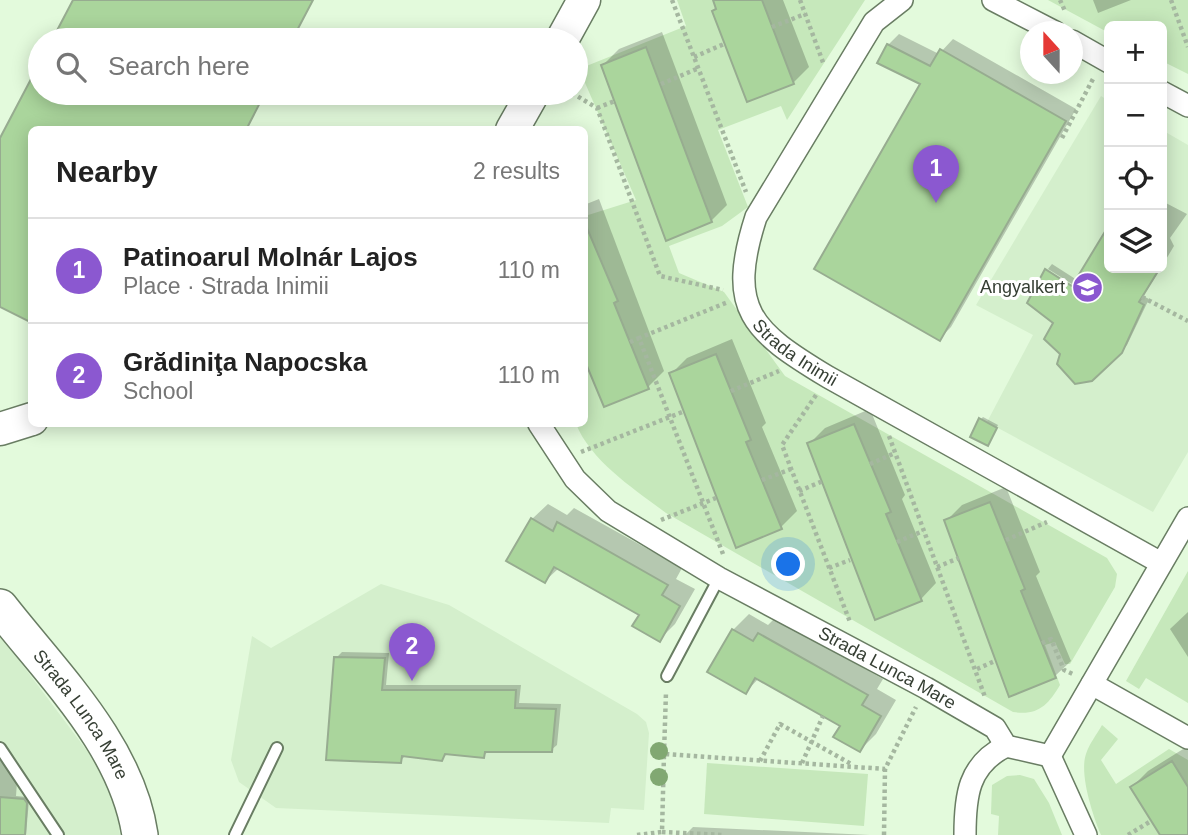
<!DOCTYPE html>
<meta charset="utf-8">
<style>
body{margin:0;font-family:Arial,sans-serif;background:#f6f6f6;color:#222}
.controls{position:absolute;right:21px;top:21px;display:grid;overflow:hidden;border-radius:10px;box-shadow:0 4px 18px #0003}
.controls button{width:63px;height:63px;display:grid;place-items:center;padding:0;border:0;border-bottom:2px solid #e0e0e0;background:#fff;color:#222;font:35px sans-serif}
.compass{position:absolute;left:1020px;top:21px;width:63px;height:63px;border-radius:50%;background:#fff;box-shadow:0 4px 18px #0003;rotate:339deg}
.you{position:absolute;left:789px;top:565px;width:24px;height:24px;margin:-18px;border:5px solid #fff;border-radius:50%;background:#1a73e8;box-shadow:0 0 0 10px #1a73e833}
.badge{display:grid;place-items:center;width:46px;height:46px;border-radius:50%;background:#8b58d0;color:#fff;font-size:23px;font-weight:700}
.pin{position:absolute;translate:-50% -58px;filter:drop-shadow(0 2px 4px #0008)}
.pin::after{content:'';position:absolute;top:37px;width:24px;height:21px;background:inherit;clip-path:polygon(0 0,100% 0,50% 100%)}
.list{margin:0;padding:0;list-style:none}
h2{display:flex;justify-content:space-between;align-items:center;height:91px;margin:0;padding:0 28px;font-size:30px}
h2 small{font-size:23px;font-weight:400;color:#767676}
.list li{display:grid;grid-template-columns:46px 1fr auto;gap:21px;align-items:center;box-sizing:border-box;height:105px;padding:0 28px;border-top:2px solid #e0e0e0}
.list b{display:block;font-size:26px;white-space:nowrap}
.list p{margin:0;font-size:23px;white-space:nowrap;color:#767676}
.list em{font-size:23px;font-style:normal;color:#767676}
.icon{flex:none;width:38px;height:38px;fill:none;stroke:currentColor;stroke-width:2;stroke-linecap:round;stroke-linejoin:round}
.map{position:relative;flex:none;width:1188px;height:835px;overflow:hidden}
.search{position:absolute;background:#fff;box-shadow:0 4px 18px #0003;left:28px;top:28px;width:560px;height:77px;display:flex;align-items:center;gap:18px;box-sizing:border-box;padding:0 24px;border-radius:38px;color:#767676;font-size:26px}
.panel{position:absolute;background:#fff;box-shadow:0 4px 18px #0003;left:28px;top:126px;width:560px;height:301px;border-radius:10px}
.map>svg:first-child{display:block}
.built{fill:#d4efcc}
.green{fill:#c6e8bb}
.shadow{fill:#0003}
.building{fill:#aad59c;stroke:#97ac90;stroke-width:2}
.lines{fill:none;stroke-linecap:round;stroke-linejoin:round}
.service-casing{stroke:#697d63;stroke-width:14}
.minor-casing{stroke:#697d63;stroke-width:24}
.secondary-casing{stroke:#697d63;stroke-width:35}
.primary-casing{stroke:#697d63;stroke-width:38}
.path{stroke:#a5b7a0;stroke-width:4.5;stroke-dasharray:3.5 3.5;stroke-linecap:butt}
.service{stroke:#fff;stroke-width:10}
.minor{stroke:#fff;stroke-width:21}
.secondary{stroke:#fff;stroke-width:32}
.primary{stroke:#fff;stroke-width:35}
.tree{fill:#81a872}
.labels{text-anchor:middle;stroke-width:6;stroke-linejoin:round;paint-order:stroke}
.poi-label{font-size:18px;fill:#363f34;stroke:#fff;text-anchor:end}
.street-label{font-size:18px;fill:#363f34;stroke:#fff}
</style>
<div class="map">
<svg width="1188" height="835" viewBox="0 0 1188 835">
<rect width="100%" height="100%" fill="#e3fadc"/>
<g class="built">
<path d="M1101 96 1109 101V268H1162V130L1188 145V452L1153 512 987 422 1033 335 976 305Z"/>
<path d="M381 584 449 605 637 714 646 722 649 733 644 810 611 808 609 823 276 808 239 782 231 760 252 636 271 648Z"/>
<path d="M0 635 97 764 117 811 120 835H0Z"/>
</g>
<g class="green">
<path d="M677 0H865L787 120 781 106 718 130 748 207 722 226 669 246 679 273 724 292 785 376 1107 558 1117 574 1115 587 1070 664H1065L1055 642 1045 645 1060 685C1048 705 1038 716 1013 712L666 513C634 489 591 461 576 424H584L585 216 636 200 579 69 686 26Z"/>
<path d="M1048 0H1188V74L1162 61V26H1109V33Z"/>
<path d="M1188 571V703L1146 678 1139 689 1126 681Z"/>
<path d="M1102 725 1118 739 1101 760 1116 784 1169 749 1188 760V835H1101C1093 816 1079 774 1086 754 1089 744 1097 734 1102 725Z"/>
<path d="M707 763 868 774 864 826 704 814Z"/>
<path d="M1020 775 1034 779 1049 803 1062 835H998L999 816 991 814 992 785 1007 776Z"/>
</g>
<g class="shadow">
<path d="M75 0H313L292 40H54Z"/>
<path d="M715 0H783L809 67 793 83 714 11 718 7Z"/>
<path d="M1093 0H1131L1098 13Z"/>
<path d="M662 32 727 205 711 221 603 65 619 49Z"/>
<path d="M899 34 939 54 953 39 1076 109 951 327 940 338 923 83 888 45Z"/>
<path d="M40 66V93H265L246 130H32L0 305V142Z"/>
<path d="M599 199 664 371 648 387 584 355V205Z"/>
<path d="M1162 201 1187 214 1170 238 1174 246 1162 266Z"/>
<path d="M1109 228V268H1161L1143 296 1149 299 1127 345 1092 380 1080 289 1048 269 1052 264 1077 280Z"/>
<path d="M732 339 766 423 762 427 797 511 781 527 671 374 687 358Z"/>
<path d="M870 409 905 495 902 499 936 583 921 599 809 444 825 428Z"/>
<path d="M983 417 998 425 990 441 981 419Z"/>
<path d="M1006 487 1040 572 1036 576 1071 661 1055 676 946 521 962 505Z"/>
<path d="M548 504 567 515 574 508 682 568 676 579 695 589 675 624 659 640 641 614 559 568 545 581 532 519Z"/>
<path d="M1188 612V657L1170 629Z"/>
<path d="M749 614 768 625 775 618 883 679 877 689 896 700 876 734 860 750 842 725 759 678 746 692 733 630Z"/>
<path d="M342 652 389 653 386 685H521L519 703 561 704 557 745 551 750H490L483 756 448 753 441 759 406 755 400 761 336 658Z"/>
<path d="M1188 746V835H1162L1132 787 1148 771Z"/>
<path d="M0 759 17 782 16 796 27 797 29 800 26 835H0Z"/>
<path d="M693 827 870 835H685Z"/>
</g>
<g class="building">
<path d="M73 0H313L292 40H52Z"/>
<path d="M713 0H762L794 84 747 102 712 11 716 9Z"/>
<path d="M887 44 930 66 940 49 1066 121 940 341 814 269 920 84 877 63Z"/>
<path d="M646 47 712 222 666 241 601 65Z"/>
<path d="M40 62V93H265L246 130H32V323L0 307V138Z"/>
<path d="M584 221 618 301 614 303 649 389 604 407 584 359Z"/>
<path d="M1109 225V268H1160L1139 302 1144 305 1122 353 1092 381 1075 384 1057 364 1060 354 1044 339 1053 323 1027 303 1045 269 1072 286Z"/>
<path d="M716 354 751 440 746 442 782 529 736 548 669 373Z"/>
<path d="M979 418 997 428 988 446 970 437Z"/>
<path d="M854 424 891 512 886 514 922 601 875 620 807 443Z"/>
<path d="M990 502 1025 589 1021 591 1056 678 1009 697 944 520Z"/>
<path d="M531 518 553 531 557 522 668 585 662 595 680 606 660 642 632 626 639 615 554 567 545 583 506 561Z"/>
<path d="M732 629 753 641 758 633 868 695 862 705 881 716 860 752 833 737 840 726 755 678 746 694 707 672Z"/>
<path d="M334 657 385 658 382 690H516L515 708 556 709 552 752H485L484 758 445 754 442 761 402 756 401 763 326 760Z"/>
<path d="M1172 761 1188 787V835H1160L1130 787Z"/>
<path d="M0 797 24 799 27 803 25 835H0Z"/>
</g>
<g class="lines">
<defs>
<g id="service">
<path d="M667 676 719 578"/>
<path d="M0 748 58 835"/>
<path d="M235 835 277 748"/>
</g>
<g id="minor">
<path id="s1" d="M902 0 874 22 756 217C726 310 752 331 828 377L1161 563"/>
<path d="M993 0 1055 32"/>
<path d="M1072 41 1109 62"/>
<path d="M1162 92 1188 106"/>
<path id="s2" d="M539 424 575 479 608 511 719 578 926 688 995 728 1006 746 1050 756"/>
<path d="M1092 684 1188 738"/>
<path d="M1050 756 1188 518"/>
<path d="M1050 756 1086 835"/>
<path d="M965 835C965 796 968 765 1006 746"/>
</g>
<g id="secondary">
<path d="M562 40 584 0"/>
<path d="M512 130 533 93"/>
<path d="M0 429 32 419"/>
</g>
<g id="primary">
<path id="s3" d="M0 607C53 675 127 746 140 835"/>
</g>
</defs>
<use href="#service" class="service-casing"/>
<use href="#minor" class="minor-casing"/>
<use href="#secondary" class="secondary-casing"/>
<use href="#primary" class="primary-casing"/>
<g class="path">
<path d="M672 0 746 192"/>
<path d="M800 0 824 65"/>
<path d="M1060 0 1065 11"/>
<path d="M1171 0 1188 47"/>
<path d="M772 27 805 14"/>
<path d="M694 57 724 44"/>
<path d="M661 84 699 68"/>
<path d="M468 93 480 100"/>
<path d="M572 93 597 108 660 276 723 290"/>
<path d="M597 108 615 101"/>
<path d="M1062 138 1094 77"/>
<path d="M1142 297 1188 321"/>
<path d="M630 342 639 338"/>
<path d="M731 391 779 371"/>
<path d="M816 395 782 445 850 622"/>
<path d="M889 436 985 697"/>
<path d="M581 452 685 411"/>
<path d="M870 464 895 453"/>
<path d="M762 480 791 469"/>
<path d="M799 491 823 481"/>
<path d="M661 520 716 498"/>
<path d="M1006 540 1047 522"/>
<path d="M897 542 923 531"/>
<path d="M723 554 639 338 728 302"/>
<path d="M937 567 959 558"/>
<path d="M829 568 850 560"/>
<path d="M1042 643 1051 639 1064 670 1075 675"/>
<path d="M977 669 995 661"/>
<path d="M664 754 666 692"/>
<path d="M760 761 780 724 853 765"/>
<path d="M802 763 823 716"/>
<path d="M662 832 724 835"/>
<path d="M637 835 662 832 664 754 885 769 916 707"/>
<path d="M884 835 885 769"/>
<path d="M1128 835 1151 821"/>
</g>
<use href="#service" class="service"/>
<use href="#minor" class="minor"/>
<use href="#secondary" class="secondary"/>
<use href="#primary" class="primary"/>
</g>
<g class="tree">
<circle cx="659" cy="751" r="9"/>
<circle cx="659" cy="777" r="9"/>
</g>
<defs>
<symbol id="school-disc" viewBox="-11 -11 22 22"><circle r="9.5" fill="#8b58d0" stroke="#fff"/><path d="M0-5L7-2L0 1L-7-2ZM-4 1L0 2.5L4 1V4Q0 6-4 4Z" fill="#fff"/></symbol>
</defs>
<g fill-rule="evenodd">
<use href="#school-disc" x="1070" y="270" width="35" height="35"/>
</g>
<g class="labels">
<g class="poi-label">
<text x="1065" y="293">Angyalkert</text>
</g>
<g class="street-label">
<text dy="6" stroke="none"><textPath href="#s1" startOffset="422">Strada Inimii</textPath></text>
<text dy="6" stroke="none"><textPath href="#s2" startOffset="432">Strada Lunca Mare</textPath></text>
<text dy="6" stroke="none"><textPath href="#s3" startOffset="135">Strada Lunca Mare</textPath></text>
</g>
</g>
</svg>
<div class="controls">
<button>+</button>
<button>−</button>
<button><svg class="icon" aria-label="locate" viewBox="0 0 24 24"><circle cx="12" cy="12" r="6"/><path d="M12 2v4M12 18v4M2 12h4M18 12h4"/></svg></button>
<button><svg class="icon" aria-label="layers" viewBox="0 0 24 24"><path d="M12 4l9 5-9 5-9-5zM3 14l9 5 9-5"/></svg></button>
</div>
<svg class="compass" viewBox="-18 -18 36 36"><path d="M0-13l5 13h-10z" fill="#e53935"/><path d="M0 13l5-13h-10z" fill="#767676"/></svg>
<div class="you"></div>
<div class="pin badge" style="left:936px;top:203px">1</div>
<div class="pin badge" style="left:412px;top:681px">2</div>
<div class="search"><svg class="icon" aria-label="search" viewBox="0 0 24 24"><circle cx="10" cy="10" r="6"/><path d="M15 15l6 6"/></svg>Search here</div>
<section class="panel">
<h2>Nearby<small>2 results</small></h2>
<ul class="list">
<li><span class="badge">1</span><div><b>Patinoarul Molnár Lajos</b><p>Place · Strada Inimii</p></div><em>110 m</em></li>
<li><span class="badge">2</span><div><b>Grădiniţa Napocska</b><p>School</p></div><em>110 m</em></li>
</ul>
</section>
</div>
